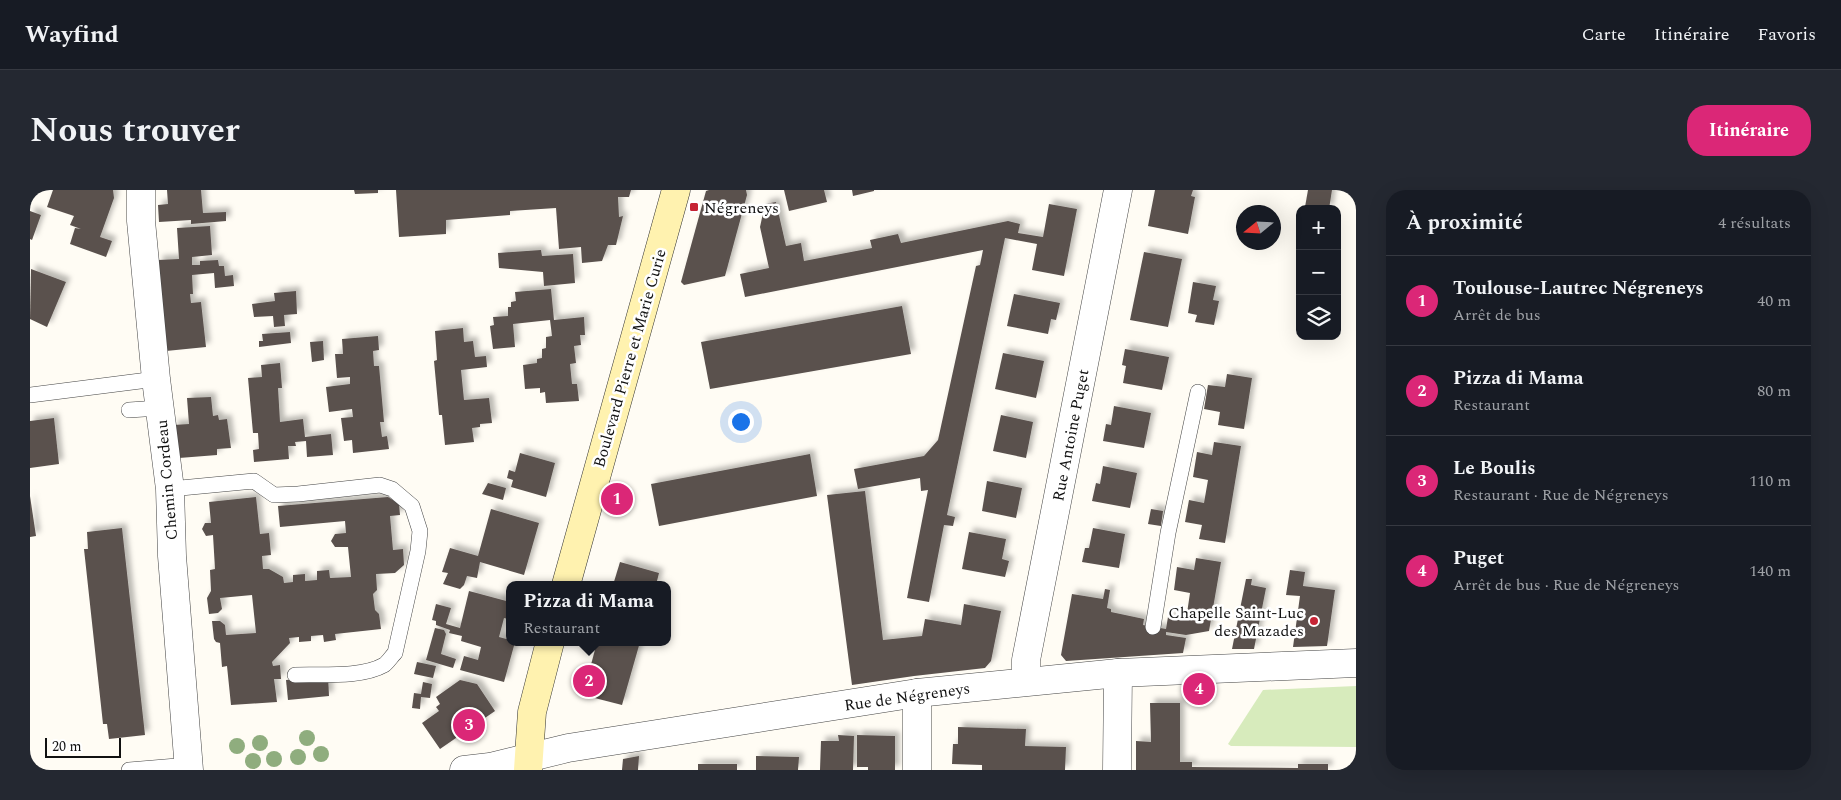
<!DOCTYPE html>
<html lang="fr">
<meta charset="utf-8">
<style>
body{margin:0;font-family:Spectral,serif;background:#242831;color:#f1f3f6}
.controls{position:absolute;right:15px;top:15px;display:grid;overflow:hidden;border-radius:10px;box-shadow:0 5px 20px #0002}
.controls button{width:45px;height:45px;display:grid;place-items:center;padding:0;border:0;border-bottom:1px solid #363941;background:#171b24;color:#f1f3f6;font:25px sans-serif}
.compass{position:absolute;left:1206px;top:15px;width:45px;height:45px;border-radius:50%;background:#171b24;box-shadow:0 5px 20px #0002;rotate:252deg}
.scale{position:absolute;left:15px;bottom:12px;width:76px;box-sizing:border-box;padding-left:5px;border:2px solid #111;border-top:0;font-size:14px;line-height:18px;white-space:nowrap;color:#111;-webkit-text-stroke:4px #fff;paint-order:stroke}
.you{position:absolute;left:710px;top:231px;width:18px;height:18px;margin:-12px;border:4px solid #fff;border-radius:50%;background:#1a73e8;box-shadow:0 0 0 8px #1a73e833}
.badge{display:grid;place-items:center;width:32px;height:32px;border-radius:50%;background:#db2777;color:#fff;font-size:16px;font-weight:700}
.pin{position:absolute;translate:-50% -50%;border:2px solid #fff;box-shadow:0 1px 5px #0006}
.popup{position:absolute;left:476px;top:391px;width:165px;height:65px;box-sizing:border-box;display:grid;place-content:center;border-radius:10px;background:#171b24;filter:drop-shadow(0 1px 4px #0005);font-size:16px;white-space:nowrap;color:#9ea1a6}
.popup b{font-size:19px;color:#f1f3f6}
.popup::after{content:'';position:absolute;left:50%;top:100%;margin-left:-10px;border:10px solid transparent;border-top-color:#171b24}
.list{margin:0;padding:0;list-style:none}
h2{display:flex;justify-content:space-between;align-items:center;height:65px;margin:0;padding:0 20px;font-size:21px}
h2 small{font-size:16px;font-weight:400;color:#9ea1a6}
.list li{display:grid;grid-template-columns:32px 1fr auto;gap:15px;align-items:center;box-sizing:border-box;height:90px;padding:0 20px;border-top:1px solid #363941}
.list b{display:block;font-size:19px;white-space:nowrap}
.list p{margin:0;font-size:16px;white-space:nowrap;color:#9ea1a6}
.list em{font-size:16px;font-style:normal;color:#9ea1a6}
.icon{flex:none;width:28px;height:28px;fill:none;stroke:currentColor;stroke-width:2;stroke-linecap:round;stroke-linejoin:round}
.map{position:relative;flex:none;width:1326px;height:580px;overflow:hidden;border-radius:20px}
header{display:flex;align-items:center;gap:30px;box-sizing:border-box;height:70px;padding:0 25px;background:#171b24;border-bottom:1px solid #363941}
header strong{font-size:24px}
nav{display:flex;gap:28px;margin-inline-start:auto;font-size:18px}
.intro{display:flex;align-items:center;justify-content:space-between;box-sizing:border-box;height:120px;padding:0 30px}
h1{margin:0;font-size:35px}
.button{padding:12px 22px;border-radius:20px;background:#db2777;color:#fff;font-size:18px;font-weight:700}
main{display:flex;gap:30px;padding:0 30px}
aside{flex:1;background:#171b24;border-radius:20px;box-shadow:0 5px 20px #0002}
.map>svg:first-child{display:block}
.green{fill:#d7ebbc}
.building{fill:#5a514d;filter:url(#shadow)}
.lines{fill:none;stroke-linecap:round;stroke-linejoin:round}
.service-casing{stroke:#444;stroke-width:16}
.minor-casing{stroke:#444;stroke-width:29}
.tertiary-casing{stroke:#444;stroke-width:29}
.secondary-casing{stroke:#333;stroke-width:29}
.service{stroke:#fff;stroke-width:15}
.minor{stroke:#fff;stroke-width:28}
.tertiary{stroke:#fff;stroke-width:28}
.secondary{stroke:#fff2af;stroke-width:28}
.tree{fill:#8fad7e}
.poi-dot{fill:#c62435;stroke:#fff;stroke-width:2}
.labels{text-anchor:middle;stroke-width:5;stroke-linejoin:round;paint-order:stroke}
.poi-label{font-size:16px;fill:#111;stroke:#fff;text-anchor:start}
.street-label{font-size:16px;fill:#111;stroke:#fff}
</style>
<header>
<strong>Wayfind</strong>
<nav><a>Carte</a><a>Itinéraire</a><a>Favoris</a></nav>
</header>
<div class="intro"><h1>Nous trouver</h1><a class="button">Itinéraire</a></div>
<main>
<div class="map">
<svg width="1326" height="580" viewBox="0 0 1326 580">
<defs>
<filter id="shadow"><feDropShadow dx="4.5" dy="-4.5" stdDeviation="2.5" flood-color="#0004"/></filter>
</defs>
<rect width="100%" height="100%" fill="#fffcf4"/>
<path class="green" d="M1326 496V557L1201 556 1198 554 1233 500Z"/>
<g class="building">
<path d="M23 0H83L84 8 70 47 82 51 76 67 40 54 45 38 51 39 40 35 44 26 17 17Z"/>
<path d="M137 0H171L173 23 196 22V31L161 34V30L129 32 128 15 138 14Z"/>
<path d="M324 0H348V3L325 4Z"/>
<path d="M366 0H601L599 7H588L589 27 593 26 586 55H578L572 71 552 73 551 57 529 59 526 18 480 21V25L416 30V44L369 47Z"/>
<path d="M679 0H716L717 5 695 86 654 95 651 92 676 1Z"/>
<path d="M754 0H794L797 12 759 21Z"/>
<path d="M822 0H844V1L823 6Z"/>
<path d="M1125 0H1163L1161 6 1165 7 1158 44 1118 36Z"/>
<path d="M1278 0H1302L1299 19 1275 17Z"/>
<path d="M746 12 756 56 771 53 774 71 842 58 840 50 868 44 871 53 978 31 990 34 988 43 1013 47 1019 14 1047 19 1034 86 1002 80 1007 54 975 48 917 325 925 327 923 336 914 335 899 412 877 408 898 300 891 301 890 288 828 299 824 279 894 266 908 250 946 76 950 75 953 60 715 107 710 84 739 78 730 37 735 14Z"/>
<path d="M0 21 11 25 2 50 0 49Z"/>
<path d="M180 36 182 65 162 67V75H170V71L188 70 189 76H194L195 86 203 85 204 96 185 98 184 83 162 85 163 104H160L161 113 171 112 176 157 136 161 128 70 149 69 147 38Z"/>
<path d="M511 60 512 66 543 64 545 93 514 96 513 82 469 78 468 63Z"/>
<path d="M1114 62 1152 69 1138 137 1100 130Z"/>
<path d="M1 79 36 92 17 137 0 129Z"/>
<path d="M1163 92 1186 96 1183 110 1189 111 1184 135 1165 132 1167 125 1158 123Z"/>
<path d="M521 99 524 130 554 127 555 145H550L551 155 544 156 546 173 540 174 542 194H547L549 211 516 213 515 202 510 203V198L495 199 493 175 507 173V169L512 168V159L516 158V147L522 146 520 130 483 134 485 157 463 159 460 136 464 135 463 127 478 126V117H481V112L486 111 485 102Z"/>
<path d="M266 101 267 124 254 125 255 136 244 137 243 126 224 127 222 114 245 111 244 103Z"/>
<path d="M984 104 1030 113 1026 130 1021 129 1018 144 977 136Z"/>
<path d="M872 116 881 164 680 199 671 152Z"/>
<path d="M433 138 434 152 443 151 445 167 456 166 457 177 431 180 434 210 459 208 462 233 450 234V237L442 238 444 252 415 255 412 225H409L404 171 407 170 405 141Z"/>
<path d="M260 142 261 153 229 157V151H233L232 144Z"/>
<path d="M348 146 349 160 343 161 344 176H349L354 232H350L352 247 357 246 359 259 323 263 322 250 314 251 311 228 323 227 322 219 299 222 296 197 320 194V187L307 188 305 164H313L312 149Z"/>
<path d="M293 151 294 170 282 172 280 152Z"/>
<path d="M1095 159 1139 167 1132 200 1093 193 1096 176 1092 175Z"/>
<path d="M973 163 1014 171 1006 208 965 199Z"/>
<path d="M250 173 252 198H248L250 232 273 229 275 247 301 244 303 265 277 267 276 251 265 252 266 256H258L259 269 224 272 223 260 229 259 228 243H223L218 188 232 187 231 175Z"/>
<path d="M1197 184 1222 188 1214 239 1188 235 1190 222 1174 219 1178 195 1195 197Z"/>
<path d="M181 207 183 226 188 225 189 230 197 229 201 258 187 259V265L149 268 143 235 159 234 157 208Z"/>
<path d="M1084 216 1121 223 1114 258 1073 251 1076 234 1081 235Z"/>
<path d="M971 225 1003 232 996 268 963 261Z"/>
<path d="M24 228 29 274 0 278V231Z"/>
<path d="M1184 252 1211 256 1195 353 1169 349 1172 335 1155 332 1159 310 1174 313 1178 290 1163 287 1167 262 1182 265Z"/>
<path d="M490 263 525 273 516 307 481 297 483 290 477 288 479 280 485 282Z"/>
<path d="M780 264 787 306 629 336 621 294Z"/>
<path d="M1073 276 1107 283 1100 318 1062 311 1066 293 1070 294Z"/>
<path d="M957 291 992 298 986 328 952 321Z"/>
<path d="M458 293 476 298 473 310 452 304Z"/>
<path d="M835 301 853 450 892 446 895 429 931 435 934 414 971 421 961 471 955 478 884 486 822 495 797 305Z"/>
<path d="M0 306 6 346 0 347Z"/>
<path d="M226 307 230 344 239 343 241 365 232 366 233 379H239L253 387 254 393 263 392V385L275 384V391L287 390V381L299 380 300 388 321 387 318 357H305L301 351 305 344 316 343 315 331 250 337 248 316 358 307 369 314 370 325 360 326 363 360 373 359 374 375 365 383 346 384 347 400 343 404 345 420 349 424 351 439 305 444 306 450 294 452 293 445 281 446V451L269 452V447L259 448 260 453 242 472 243 476 250 475 251 489H244L247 512 201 515 197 476 192 477 190 453 186 452 184 449 182 431H190L195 435 196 445 226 443 222 405 190 408 192 419 188 423 179 424 177 408 181 401 180 380 185 379 183 345 176 346 172 339 175 333H181L179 312Z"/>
<path d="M461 319 509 333 494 385 450 372 447 388 437 386 434 395 430 399 413 394 418 383 412 382 420 358 448 366Z"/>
<path d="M1121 319 1133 321 1131 336 1118 334Z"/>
<path d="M92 338 115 545 79 549 77 534H73L54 359H58L57 342Z"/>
<path d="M1063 338 1095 344 1089 378 1052 372 1055 358H1059Z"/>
<path d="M939 342 976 349 972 369 979 371 975 387 932 379Z"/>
<path d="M1166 368 1191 372 1179 441 1156 445 1136 442V445L1156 448 1153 463 1036 471 1031 465 1042 404 1073 409 1075 399 1080 400 1077 418 1081 419V422L1114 429 1113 435 1136 439 1138 427 1156 430 1160 403 1144 400 1147 377 1164 380Z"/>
<path d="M590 372 629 383 626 395H583Z"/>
<path d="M1260 380 1275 382 1273 396 1305 400 1297 456 1263 457 1270 406 1256 405Z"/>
<path d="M1216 389H1222L1221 395 1236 398 1224 459H1202Z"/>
<path d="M439 401 480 412 478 429 474 428 469 447 480 450V452H485L474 492 430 480 434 466 448 470 451 457 431 451 432 446 419 443 420 440 406 435V431L402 430 406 414 421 418 416 434 430 438Z"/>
<path d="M405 438 414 440 416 444 411 464 426 469 423 478 396 470Z"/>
<path d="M567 452H610L592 515 553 505Z"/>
<path d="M387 472 406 476 403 488 384 484Z"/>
<path d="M298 486 299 506 258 510 256 490Z"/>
<path d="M430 490 447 494 465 521 410 559 392 533 409 521 406 517 410 514 406 507Z"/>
<path d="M393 492 402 494 400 508 391 507 390 519 382 518 384 503 391 504Z"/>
<path d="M1120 513H1150V572H1162V577L1268 578V574H1298V580H1106V551L1121 552Z"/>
<path d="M928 537 996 539 995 556 1036 557 1035 580H952V575L922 574 923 554H928Z"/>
<path d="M808 545 824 546 823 580H790L791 551H809Z"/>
<path d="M827 545 865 546V580H838V577H827Z"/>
<path d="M609 566 608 580H592L593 569Z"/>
<path d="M726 566 769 567 768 580H726Z"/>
<rect x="668" y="574" width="39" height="6"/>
</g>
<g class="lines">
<defs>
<g id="service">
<path d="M0 205 126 189"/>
<path d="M99 220 129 218"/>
<path d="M140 299 224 291 244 305 268 304 350 295 362 299 382 316 390 341 388 361 365 463C361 467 358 472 354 475 331 488 291 484 265 485"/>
<path d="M1123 437 1138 343 1168 202"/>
<path d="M99 580 159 575"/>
</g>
<g id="minor">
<path d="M111 0V31L126 189 140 299 142 366 159 580"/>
<path d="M996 491V470L1088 0"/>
<path d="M887 503V580"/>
<path d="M1087 580 1088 483"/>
</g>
<path id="tertiary" d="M434 580 460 577 538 558 887 503 1088 483 1326 473"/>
<g id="secondary">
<path d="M536 395 646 0"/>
<path d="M498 580 502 522 520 452"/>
</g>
</defs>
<use href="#service" class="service-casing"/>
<use href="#minor" class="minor-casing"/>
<use href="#tertiary" class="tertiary-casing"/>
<use href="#secondary" class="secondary-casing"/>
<use href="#service" class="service"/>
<use href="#minor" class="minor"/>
<use href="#tertiary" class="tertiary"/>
<use href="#secondary" class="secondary"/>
</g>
<g class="tree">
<circle cx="277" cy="548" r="8"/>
<circle cx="230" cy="553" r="8"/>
<circle cx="207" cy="556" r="8"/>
<circle cx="291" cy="564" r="8"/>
<circle cx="268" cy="567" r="8"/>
<circle cx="244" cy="569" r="8"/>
<circle cx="223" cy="571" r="8"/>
</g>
<g class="poi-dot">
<rect x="659" y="12" width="10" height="10" rx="2.5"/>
<circle cx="1284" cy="431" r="5"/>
</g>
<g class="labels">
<g class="poi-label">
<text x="674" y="23">Négreneys</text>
<text x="1274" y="428" text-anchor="end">Chapelle Saint-Luc<tspan x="1274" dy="18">des Mazades</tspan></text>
</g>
<g class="street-label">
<text transform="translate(599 168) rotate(-74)" y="6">Boulevard Pierre et Marie Curie</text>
<text transform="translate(1040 245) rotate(-79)" y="6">Rue Antoine Puget</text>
<text transform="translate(136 290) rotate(-95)" y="6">Chemin Cordeau</text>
<text transform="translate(877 506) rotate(-8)" y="6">Rue de Négreneys</text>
</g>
</g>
</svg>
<div class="controls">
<button>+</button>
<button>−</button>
<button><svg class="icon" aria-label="layers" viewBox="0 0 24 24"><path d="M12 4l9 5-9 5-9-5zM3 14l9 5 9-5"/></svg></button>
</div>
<svg class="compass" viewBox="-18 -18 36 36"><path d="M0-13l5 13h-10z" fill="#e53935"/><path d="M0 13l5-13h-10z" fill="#9ea1a6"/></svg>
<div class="scale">20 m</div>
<div class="you"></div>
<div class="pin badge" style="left:587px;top:309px">1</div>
<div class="pin badge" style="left:559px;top:491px">2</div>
<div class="popup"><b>Pizza di Mama</b>Restaurant</div>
<div class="pin badge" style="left:439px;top:535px">3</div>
<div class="pin badge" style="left:1169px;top:499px">4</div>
</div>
<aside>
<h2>À proximité<small>4 résultats</small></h2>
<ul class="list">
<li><span class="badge">1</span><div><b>Toulouse-Lautrec Négreneys</b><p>Arrêt de bus</p></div><em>40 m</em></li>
<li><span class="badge">2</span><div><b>Pizza di Mama</b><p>Restaurant</p></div><em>80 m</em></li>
<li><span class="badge">3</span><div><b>Le Boulis</b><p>Restaurant · Rue de Négreneys</p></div><em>110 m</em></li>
<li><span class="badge">4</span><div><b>Puget</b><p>Arrêt de bus · Rue de Négreneys</p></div><em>140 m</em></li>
</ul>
</aside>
</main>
